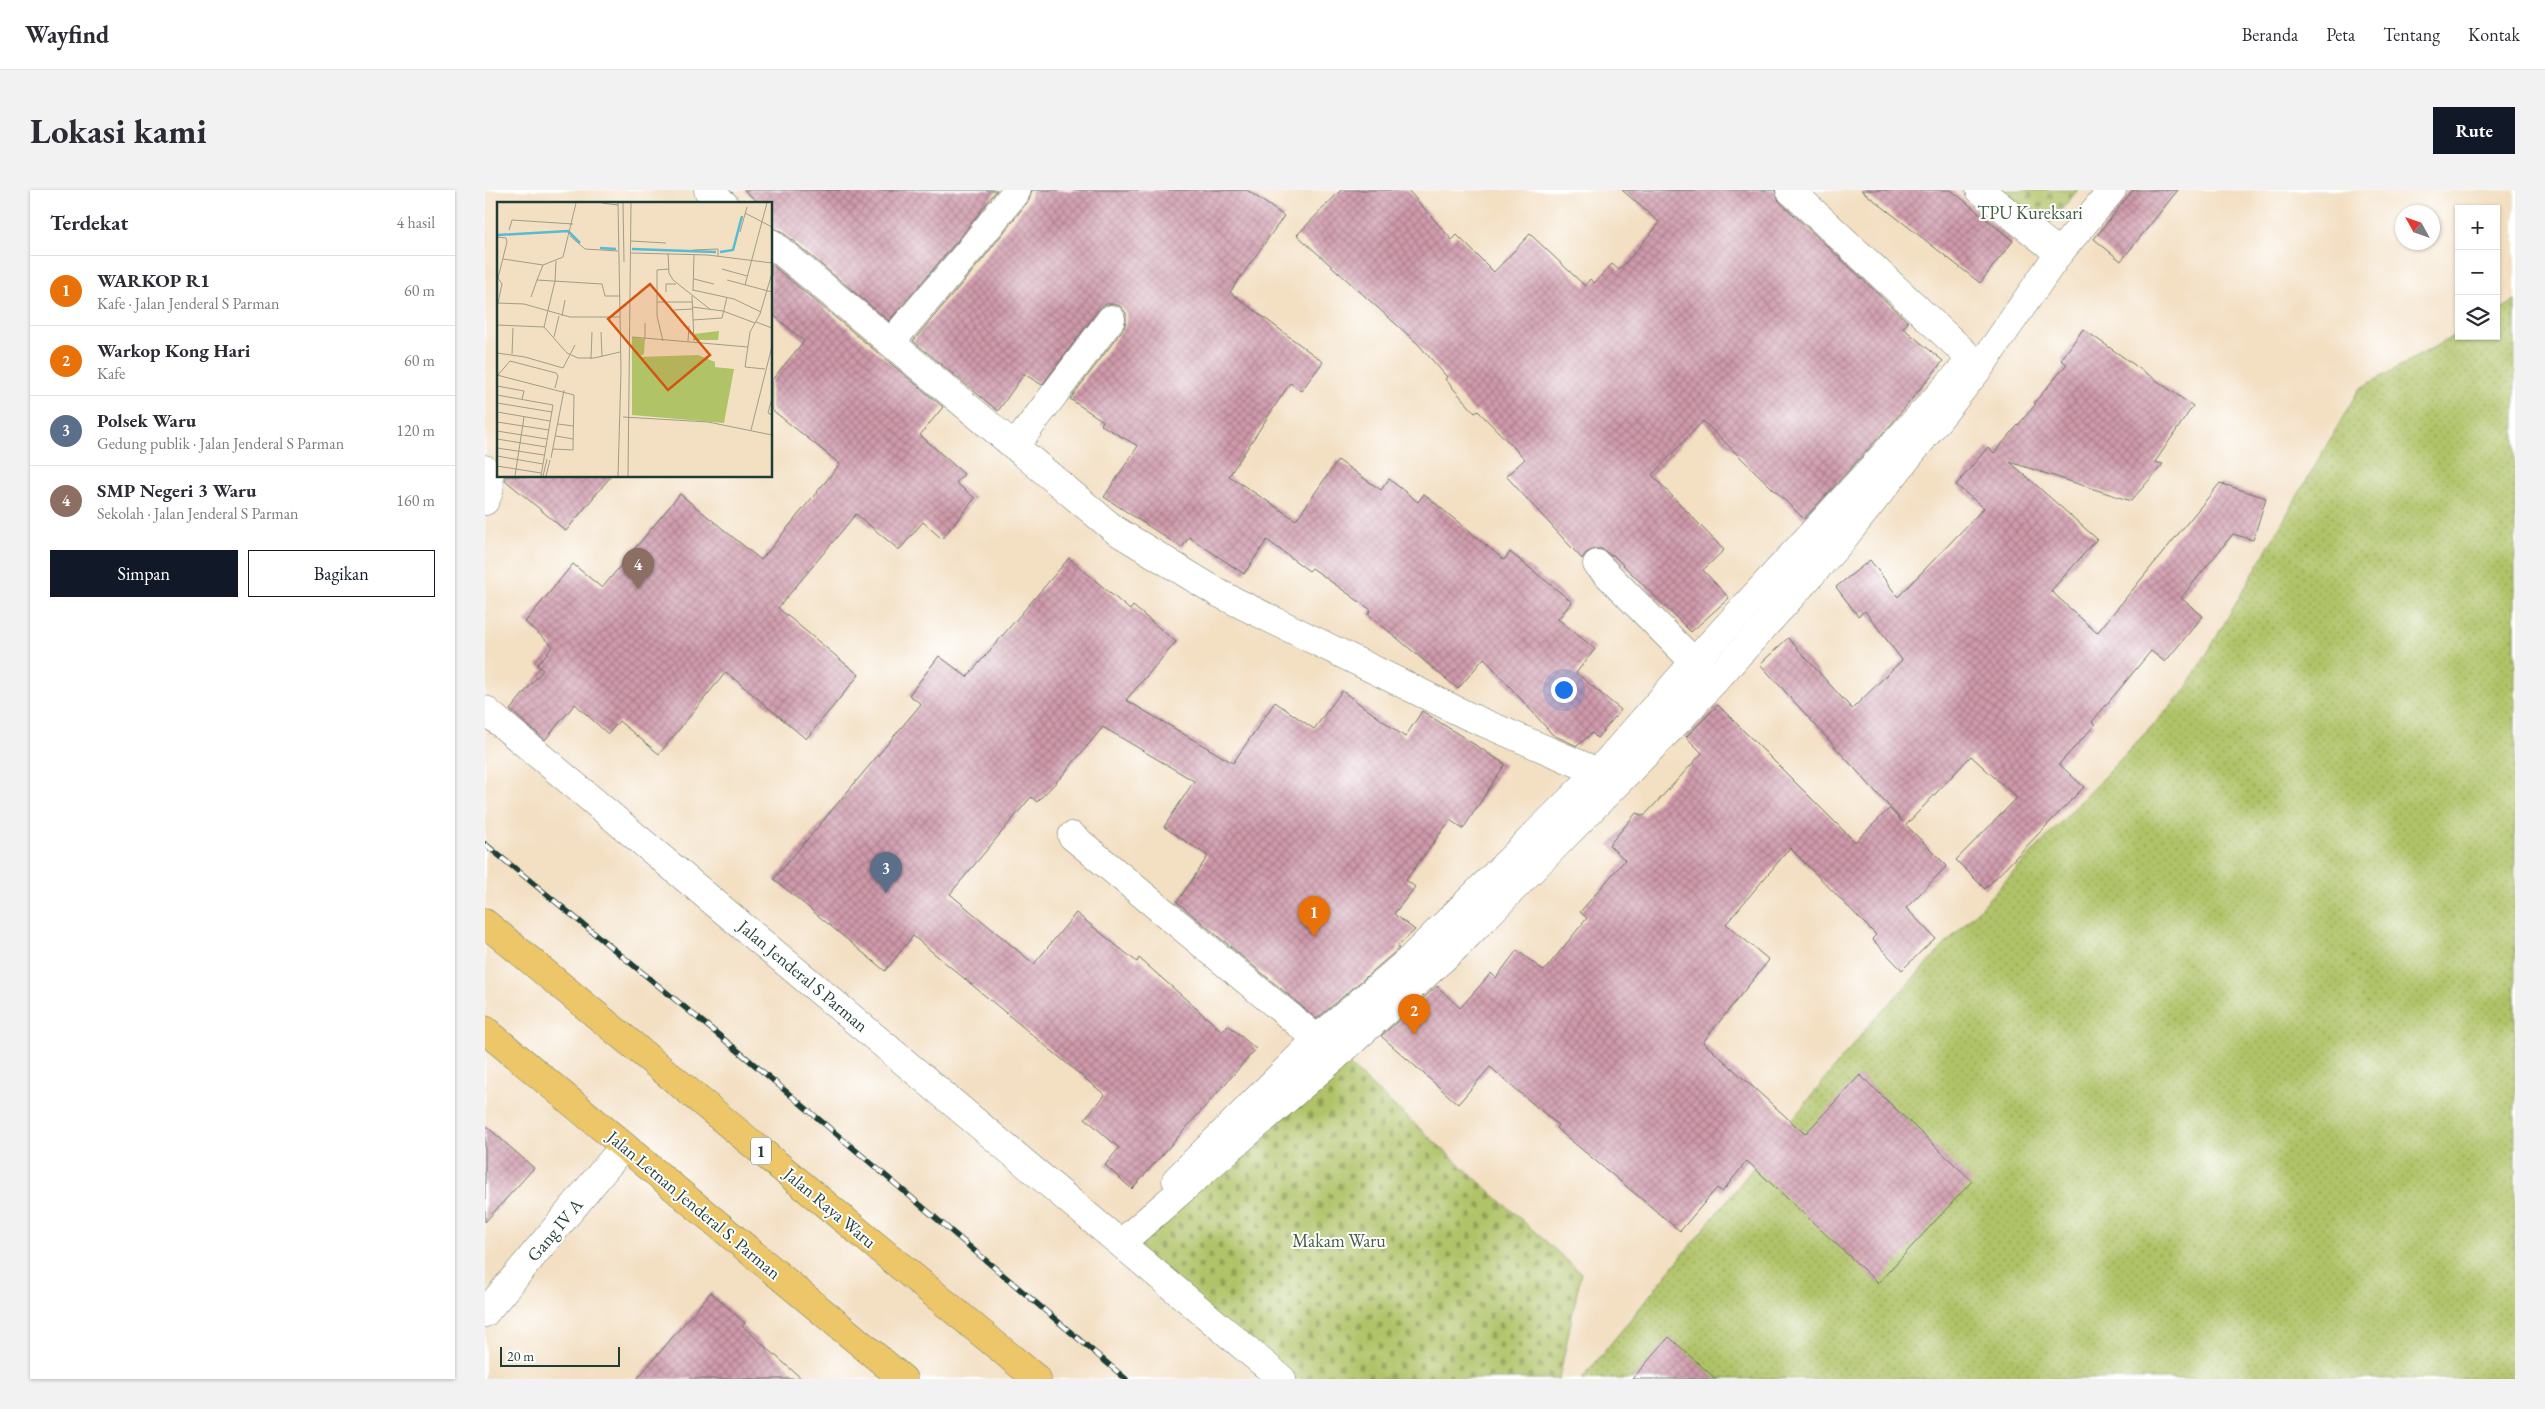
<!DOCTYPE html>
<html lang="id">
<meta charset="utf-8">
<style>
body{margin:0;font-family:"EB Garamond",serif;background:#f2f2f3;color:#2b2b33}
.controls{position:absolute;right:15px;top:15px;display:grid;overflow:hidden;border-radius:0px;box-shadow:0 1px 4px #0004}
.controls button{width:45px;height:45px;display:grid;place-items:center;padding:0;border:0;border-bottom:1px solid #e1e1e2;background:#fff;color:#2b2b33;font:25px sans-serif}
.compass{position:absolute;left:1910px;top:15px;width:45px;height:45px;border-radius:50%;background:#fff;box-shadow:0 1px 4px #0004;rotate:310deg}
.scale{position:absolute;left:15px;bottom:12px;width:120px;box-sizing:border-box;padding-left:5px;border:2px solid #1f3d34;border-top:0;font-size:14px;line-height:18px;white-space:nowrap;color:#1f3d34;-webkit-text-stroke:4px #fff;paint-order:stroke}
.you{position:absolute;left:1078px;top:499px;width:18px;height:18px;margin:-12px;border:4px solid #fff;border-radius:50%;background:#1a73e8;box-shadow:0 0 0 8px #1a73e833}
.badge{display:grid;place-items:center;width:32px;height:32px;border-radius:50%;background:#111827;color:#fff;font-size:16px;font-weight:700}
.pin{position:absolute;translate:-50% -41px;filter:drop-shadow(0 1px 2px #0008)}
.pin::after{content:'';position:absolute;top:26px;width:18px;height:15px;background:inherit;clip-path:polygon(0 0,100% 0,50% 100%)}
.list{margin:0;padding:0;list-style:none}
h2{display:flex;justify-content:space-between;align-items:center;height:65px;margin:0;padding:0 20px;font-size:21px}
h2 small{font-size:16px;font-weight:400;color:#7c7c81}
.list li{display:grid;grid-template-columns:32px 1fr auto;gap:15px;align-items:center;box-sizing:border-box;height:70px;padding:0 20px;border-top:1px solid #e1e1e2}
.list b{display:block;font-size:19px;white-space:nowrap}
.list p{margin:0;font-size:16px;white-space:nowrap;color:#7c7c81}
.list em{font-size:16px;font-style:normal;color:#7c7c81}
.actions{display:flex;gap:10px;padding:15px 20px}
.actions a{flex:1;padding:11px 0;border:1px solid #111827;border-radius:0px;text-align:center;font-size:18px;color:#111827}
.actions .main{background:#111827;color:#fff}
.icon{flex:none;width:28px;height:28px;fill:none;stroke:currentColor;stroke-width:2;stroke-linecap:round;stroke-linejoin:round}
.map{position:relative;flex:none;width:2030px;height:1189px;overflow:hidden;border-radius:0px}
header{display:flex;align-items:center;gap:30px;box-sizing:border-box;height:70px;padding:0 25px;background:#fff;border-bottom:1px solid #e1e1e2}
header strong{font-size:24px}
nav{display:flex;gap:28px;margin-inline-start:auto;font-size:18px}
.intro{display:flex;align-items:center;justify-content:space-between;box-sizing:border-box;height:120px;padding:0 30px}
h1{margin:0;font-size:35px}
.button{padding:12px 22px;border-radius:0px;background:#111827;color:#fff;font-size:18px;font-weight:700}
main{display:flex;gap:30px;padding:0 30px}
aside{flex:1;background:#fff;border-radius:0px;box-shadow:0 1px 4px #0004}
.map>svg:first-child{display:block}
.grass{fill:url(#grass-dots);stroke:#68804e}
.cemetery{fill:url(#cemetery-stones);stroke:#68804e}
.building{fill:url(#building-cross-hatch)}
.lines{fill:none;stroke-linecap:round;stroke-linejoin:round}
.pedestrian-casing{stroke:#697666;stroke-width:29}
.minor-casing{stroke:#697666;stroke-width:29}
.trunk-casing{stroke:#697666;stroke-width:29}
.pedestrian{stroke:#fff;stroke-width:28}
.minor{stroke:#fff;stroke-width:28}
.trunk{stroke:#ecc669;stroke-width:28}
.rail-casing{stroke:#1f3d34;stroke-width:5.5}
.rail{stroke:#fff;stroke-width:4;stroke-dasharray:11;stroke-linecap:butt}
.labels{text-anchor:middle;stroke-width:4;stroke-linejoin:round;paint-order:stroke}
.shield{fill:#fff;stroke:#627771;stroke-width:1}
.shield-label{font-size:16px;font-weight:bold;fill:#1f3d34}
.park-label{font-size:18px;fill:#435e41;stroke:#fff}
.street-label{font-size:18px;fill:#1f3d34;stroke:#fff}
.inset-river{fill:none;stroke:#56bbd4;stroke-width:2.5}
.inset-road{fill:none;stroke:#9e9e89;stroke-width:1}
.view{fill:#d45610;fill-opacity:0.15;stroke:#d45610;stroke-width:2.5}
.inset-edge{fill:none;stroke:#1f3d34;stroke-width:2.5}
</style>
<header>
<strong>Wayfind</strong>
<nav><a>Beranda</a><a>Peta</a><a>Tentang</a><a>Kontak</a></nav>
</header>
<div class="intro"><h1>Lokasi kami</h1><a class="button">Rute</a></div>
<main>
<aside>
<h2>Terdekat<small>4 hasil</small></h2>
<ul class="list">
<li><span class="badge" style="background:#e8710a">1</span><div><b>WARKOP R1</b><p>Kafe · Jalan Jenderal S Parman</p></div><em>60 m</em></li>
<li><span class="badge" style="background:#e8710a">2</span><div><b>Warkop Kong Hari</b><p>Kafe</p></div><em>60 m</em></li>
<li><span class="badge" style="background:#5c6f8a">3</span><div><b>Polsek Waru</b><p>Gedung publik · Jalan Jenderal S Parman</p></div><em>120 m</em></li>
<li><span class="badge" style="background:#8d6e63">4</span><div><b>SMP Negeri 3 Waru</b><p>Sekolah · Jalan Jenderal S Parman</p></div><em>160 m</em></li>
</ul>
<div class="actions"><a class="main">Simpan</a><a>Bagikan</a></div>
</aside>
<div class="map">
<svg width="2030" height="1189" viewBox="0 0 2030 1189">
<defs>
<pattern id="grass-dots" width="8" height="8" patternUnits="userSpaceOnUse" patternTransform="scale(1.25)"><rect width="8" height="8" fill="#b0c367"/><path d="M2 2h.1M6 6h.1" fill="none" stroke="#8fa056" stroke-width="1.8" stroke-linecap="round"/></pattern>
<pattern id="cemetery-stones" width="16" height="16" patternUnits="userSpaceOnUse" patternTransform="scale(1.25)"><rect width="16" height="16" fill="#b0c367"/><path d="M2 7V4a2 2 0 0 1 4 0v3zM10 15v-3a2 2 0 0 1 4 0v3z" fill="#8fa056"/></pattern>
<pattern id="building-cross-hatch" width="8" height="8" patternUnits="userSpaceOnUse" patternTransform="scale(1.25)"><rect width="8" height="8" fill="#d09aab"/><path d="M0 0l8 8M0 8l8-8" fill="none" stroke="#a87f8c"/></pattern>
</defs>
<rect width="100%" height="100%" fill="#fff"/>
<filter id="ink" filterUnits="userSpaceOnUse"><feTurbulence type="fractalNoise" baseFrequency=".02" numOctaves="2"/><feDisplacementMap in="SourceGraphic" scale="10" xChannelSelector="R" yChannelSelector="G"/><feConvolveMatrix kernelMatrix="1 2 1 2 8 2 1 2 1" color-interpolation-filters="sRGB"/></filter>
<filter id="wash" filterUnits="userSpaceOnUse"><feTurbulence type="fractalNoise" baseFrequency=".0096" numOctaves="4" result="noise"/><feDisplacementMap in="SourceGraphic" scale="20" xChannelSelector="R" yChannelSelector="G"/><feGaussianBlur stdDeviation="1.12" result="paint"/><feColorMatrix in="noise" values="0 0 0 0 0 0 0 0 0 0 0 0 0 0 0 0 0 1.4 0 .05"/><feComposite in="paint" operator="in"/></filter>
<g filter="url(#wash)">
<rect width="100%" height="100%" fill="#f3dfc2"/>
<path class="grass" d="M2030 111V1189H1097L1384 835 1701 500 1874 199 1974 143V146H2011V122Z"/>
<g class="cemetery">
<path d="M1479 0H1593L1548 53Z"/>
<path d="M857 869 1096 1083 1074 1189H804L639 1053Z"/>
</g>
<g id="blocks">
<g class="building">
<path d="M259 0H512L473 50 404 131 296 41 286 38V14H275Z"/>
<path d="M547 0H762L799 26 745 102 838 172 816 201 805 193 744 286 811 330 853 270 896 300 904 289 933 312 939 304 1019 370 1025 362 1087 412 1073 429 1110 459 1091 483 1136 520 1112 548 1107 543 1092 556 1068 545 999 468 973 499 883 424 886 420 827 378 824 381 782 350 759 384 704 347 697 358 619 307 653 256 616 235 618 231 585 209 639 138 641 131V123L635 116 628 114H620L614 119 557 195 539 184 513 221 428 151 497 70 544 10Z"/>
<path d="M856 0H923L967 50 972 45 1009 82 1045 44 1100 96 1105 89 1109 93 1127 74 1134 80 1175 33 1137 0H1290L1294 11 1423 132 1418 138 1458 171 1408 232 1319 329 1218 231 1167 285 1239 360 1218 380 1244 408 1206 442 1127 364 1126 366 1117 359H1109L1101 363 1097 369 1021 286 1040 269 993 221 990 223 960 189 962 187 933 154 812 45Z"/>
<path d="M1376 0H1466L1528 51 1495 93Z"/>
<path d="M1648 0H1693L1636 71 1609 49Z"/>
<path d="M286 74 458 217 435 245 479 284 471 293 490 308 457 349 438 332 414 360 371 324 293 418 374 485 321 549 241 482 174 564 134 531 123 544 90 514 60 550 25 520 58 480 52 475 68 456 40 432 88 374 117 398 195 304 276 370 355 274 286 219V191L319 151 286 123Z"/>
<path d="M1598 139 1708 216 1670 272 1678 274 1646 311 1525 272 1612 349 1566 401 1612 443 1735 293 1781 308 1768 350 1748 344 1696 408 1718 426 1680 472 1666 461 1607 532 1610 535 1574 574 1599 597 1500 699 1471 670 1532 608 1486 566 1421 635 1462 676 1421 718 1450 748 1417 780 1387 749 1391 745 1305 658 1241 734 1284 770 1218 852 1320 944 1375 885 1487 991 1393 1093 1262 971 1237 1002 1232 998 1195 1041 1071 938 1073 935 1005 877 973 914 896 846 952 796 975 818 1006 783 1011 788 1032 760 1059 781 1102 728 1095 722 1140 670 1124 655 1151 623 1159 626 1217 563 1201 547 1233 515 1370 652 1404 619 1418 632 1275 474 1303 448 1367 519 1417 470 1380 421 1373 426 1351 397 1385 370 1413 407 1499 318 1471 295 1503 257 1509 263 1551 214 1549 213 1582 174 1576 170Z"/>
<path d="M20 286H126L81 341 20 290Z"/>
<path d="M584 368 645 420 648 416 691 452 641 510 748 573 790 512 829 539 857 501 920 547 937 521 1020 574 978 639 965 630 921 690 930 697 909 724 930 740 912 757 914 758 910 762 832 829 692 712 723 666 679 637 709 591 618 537 577 586 552 612 546 607 465 704 549 774 591 723 652 772 654 768 737 841 743 835 771 859 647 999 620 975 634 958 600 928 620 905 428 746 400 781 289 689 436 514 424 505 454 466 482 487Z"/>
<path d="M0 935 49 978 0 1032Z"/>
<path d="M226 1102 260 1133 257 1136 317 1189H152Z"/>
<path d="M1184 1147 1231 1189H1147Z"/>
</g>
</g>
</g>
<g filter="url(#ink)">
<use href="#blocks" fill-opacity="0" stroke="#697666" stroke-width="1"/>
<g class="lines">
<defs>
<path id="pedestrian" d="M691 990 832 849 921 773 1112 583 1209 472 1487 169"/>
<g id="minor">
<path d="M223 0 239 14"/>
<path d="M1305 0 1495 177"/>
<path d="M1495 0 1574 63"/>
<path d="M286 53 630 340 735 404 983 526 1134 591"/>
<path d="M406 152 485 60 532 0"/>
<path d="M530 256 626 129"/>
<path d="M0 279C7 291 6 300 0 311"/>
<path d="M1112 374 1209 472 1230 490"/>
<path d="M0 520 797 1189"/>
<path d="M587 646 832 849 849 868"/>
<path d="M636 1053 849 868 973 755 1195 529 1353 355 1495 177 1574 63 1627 0"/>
<path d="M0 1123 139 956"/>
</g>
<g id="trunk">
<path d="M0 733 552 1189"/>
<path d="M0 840 418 1189"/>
</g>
</defs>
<use href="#pedestrian" class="pedestrian-casing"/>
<use href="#minor" class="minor-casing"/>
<use href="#trunk" class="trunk-casing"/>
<use href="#pedestrian" class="pedestrian"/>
<use href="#minor" class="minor"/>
<use href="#trunk" class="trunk"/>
<defs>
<path id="rail" d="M0 654 258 865 641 1189"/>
</defs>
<use href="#rail" class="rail-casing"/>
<use href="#rail" class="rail"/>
</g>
</g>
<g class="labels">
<rect class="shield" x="266" y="947.5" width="20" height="27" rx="4"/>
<g class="shield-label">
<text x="276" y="967">1</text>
</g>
<g class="park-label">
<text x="1545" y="29">TPU Kureksari</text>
<text x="854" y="1057">Makam Waru</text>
</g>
<g class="street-label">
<text transform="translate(318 786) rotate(40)" y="6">Jalan Jenderal S Parman</text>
<text transform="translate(209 1015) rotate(40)" y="6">Jalan Letnan Jenderal S. Parman</text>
<text transform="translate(345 1018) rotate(40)" y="6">Jalan Raya Waru</text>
<text transform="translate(70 1040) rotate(-50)" y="6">Gang IV A</text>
</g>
</g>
<g transform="translate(12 12)">
<rect width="275" height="275" fill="#f3dfc2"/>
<path d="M201 153 218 160V165L237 167 227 221 135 213V159L141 155Z" fill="#b0c367"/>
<path d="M222 129 221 138H197V132ZM135 135 148 137 147 152 135 159Z" fill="#b0c367"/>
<path class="inset-river" d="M0 33 71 29 83 41M103 46 119 47M135 47 219 50M223 50 236 48 245 14"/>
<path class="inset-road" d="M105 1 121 3M126 1 127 60M248 11 275 25M12 28 15 18 76 22M243 30 250 5M73 34 88 47 121 49M0 35 9 36 10 40 1 76 5 82 1 101M134 39 169 41M196 48 221 47V54M134 51 211 53 275 61M171 51 172 71 176 78 214 108M6 57 46 63 66 55 79 1M225 67 250 74M197 77 217 82M40 78 46 63M230 78 275 90M248 83 270 1M196 88 237 97 264 110M196 89 197 52M169 90V82H179M195 94 197 139M34 95 40 78 105 82 108 94H123M160 100H195M0 101 27 102 73 115H123M195 105 226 109 258 121M177 108 195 107M65 114 68 98M196 118 225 116 230 95M259 120 275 126M0 123 47 125 70 151 81 156H97L123 150M47 125 58 79 59 59M104 130 105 155M57 135 62 114M135 135 251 145M148 137V121M166 139 160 114V68L172 67M191 139 192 124M0 151 28 155 66 166 78 143M15 152 16 126M94 157 95 130M268 167 248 165 253 130 263 112 275 71M0 173 77 193 76 248 56 247M1 173 13 159 59 171 61 174 58 186M0 184 27 189 25 197M0 193 56 203 44 274M275 196 271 211 275 213M0 201 55 210M0 210 53 219M126 215 211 220 275 233M0 220 52 228M61 222 76 224M254 228 275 144M0 229 50 237M59 234 76 237M0 237 49 245M0 246 47 253M0 254 46 262M54 256 67 188M0 264 44 271M18 274 27 215M46 274 50 257M49 274 53 258M121 274 124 169 121 1M131 274 134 1"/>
<path class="view" d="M153 82 213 153 171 188 111 117Z"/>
<rect width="275" height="275" class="inset-edge"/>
</g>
</svg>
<div class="controls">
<button>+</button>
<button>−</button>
<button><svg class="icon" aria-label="layers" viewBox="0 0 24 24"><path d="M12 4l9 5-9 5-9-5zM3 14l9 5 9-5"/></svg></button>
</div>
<svg class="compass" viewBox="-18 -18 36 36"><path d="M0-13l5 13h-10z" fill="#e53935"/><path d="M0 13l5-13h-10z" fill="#7c7c81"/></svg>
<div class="scale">20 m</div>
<div class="you"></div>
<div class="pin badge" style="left:829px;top:747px;background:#e8710a">1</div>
<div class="pin badge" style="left:929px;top:845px;background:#e8710a">2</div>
<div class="pin badge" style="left:401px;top:703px;background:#5c6f8a">3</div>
<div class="pin badge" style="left:153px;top:399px;background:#8d6e63">4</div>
</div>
</main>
